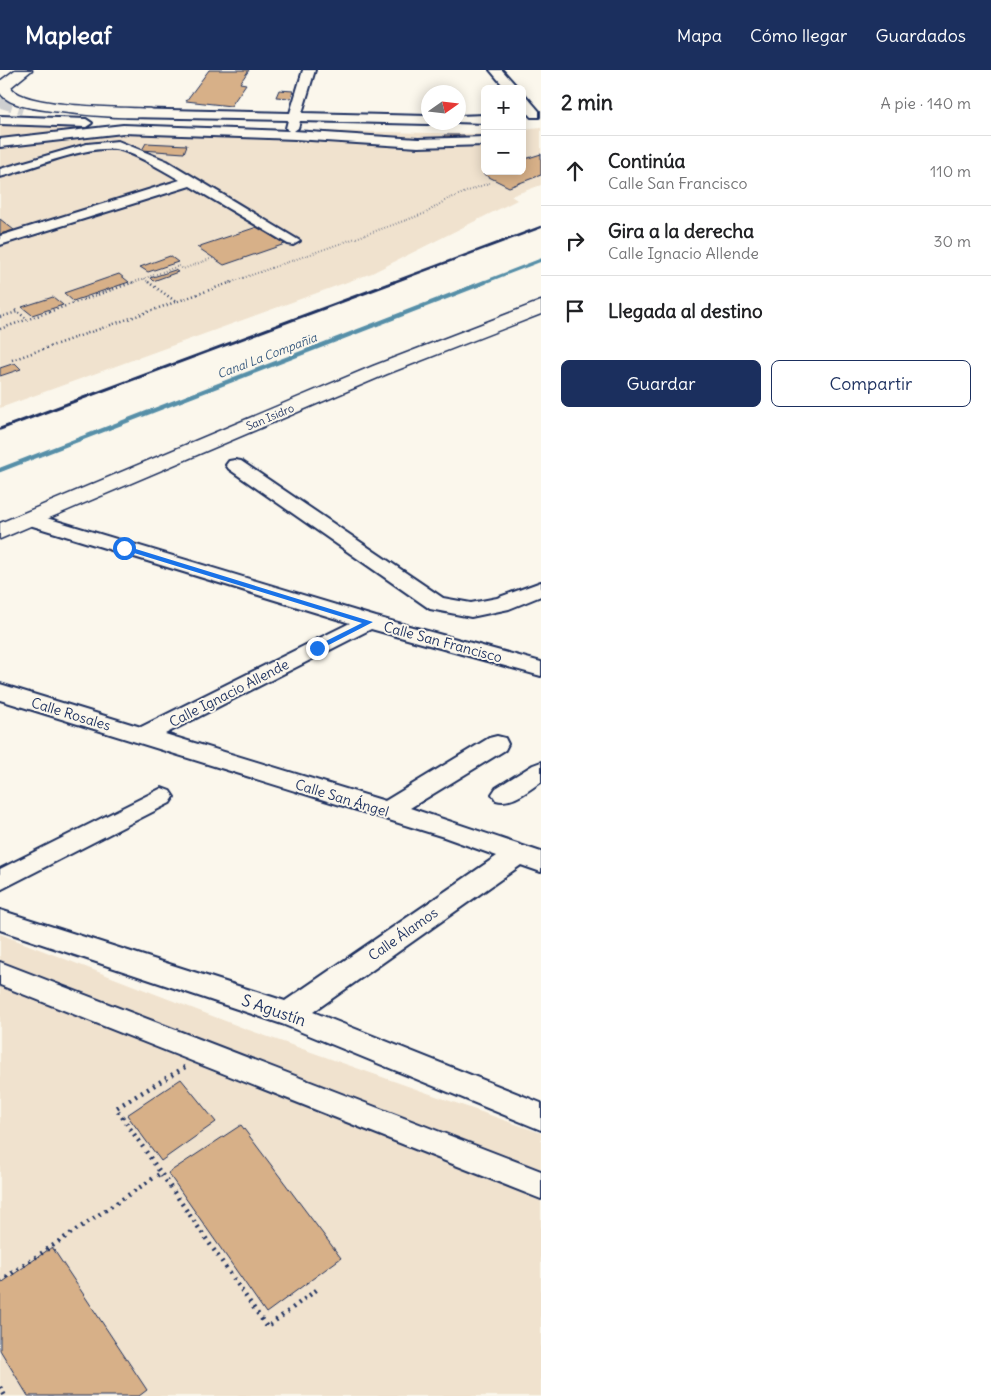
<!DOCTYPE html>
<html lang="es">
<meta charset="utf-8">
<style>
body{margin:0;font-family:Delius,sans-serif;background:#f2f2f2;color:#202124}
.controls{position:absolute;right:15px;top:15px;display:grid;overflow:hidden;border-radius:8px;box-shadow:0 2px 12px #0003}
.controls button{width:45px;height:45px;display:grid;place-items:center;padding:0;border:0;border-bottom:1px solid #e0e0e0;background:#fff;color:#202124;font:25px sans-serif}
.compass{position:absolute;left:421px;top:15px;width:45px;height:45px;border-radius:50%;background:#fff;box-shadow:0 2px 12px #0003;rotate:76deg}
.stop{position:absolute;width:15px;height:15px;margin:-11px;border:4px solid #1a73e8;border-radius:50%;background:#fff}
.stop.end{background:#1a73e8;border-color:#fff;box-shadow:0 1px 5px #0008}
.list{margin:0;padding:0;list-style:none}
h2{display:flex;justify-content:space-between;align-items:center;height:65px;margin:0;padding:0 20px;font-size:21px}
h2 small{font-size:16px;font-weight:400;color:#757577}
.list li{display:grid;grid-template-columns:32px 1fr auto;gap:15px;align-items:center;box-sizing:border-box;height:70px;padding:0 20px;border-top:1px solid #e0e0e0}
.list b{display:block;font-size:19px;white-space:nowrap}
.list p{margin:0;font-size:16px;white-space:nowrap;color:#757577}
.list em{font-size:16px;font-style:normal;color:#757577}
.actions{display:flex;gap:10px;padding:15px 20px}
.actions a{flex:1;padding:11px 0;border:1px solid #1b2f5e;border-radius:8px;text-align:center;font-size:18px;color:#1b2f5e}
.actions .main{background:#1b2f5e;color:#fff}
.icon{flex:none;width:28px;height:28px;fill:none;stroke:currentColor;stroke-width:2;stroke-linecap:round;stroke-linejoin:round}
.map{position:relative;flex:none;width:541px;height:1326px;overflow:hidden}
header{display:flex;align-items:center;gap:30px;box-sizing:border-box;height:70px;padding:0 25px;background:#1b2f5e;color:#fff}
header strong{font-size:24px}
nav{display:flex;gap:28px;margin-inline-start:auto;font-size:18px}
main{display:flex}
aside{flex:1;background:#fff}
.map>svg:first-child{display:block}
.built{fill:#f0e2ce}
.lines{fill:none;stroke-linecap:round;stroke-linejoin:round}
.stream-far1{stroke:#578fa8;stroke-width:3}
.stream{stroke:#578fa8;stroke-width:4.5}
.building{fill:#d7b088;stroke:#1b2f5e}
.minor-tunnel{stroke:#cecfd0;stroke-width:13;stroke-dasharray:13 7;stroke-linecap:butt}
.minor-casing{stroke:#1b2f5e;stroke-width:4}
.major-casing{stroke:#1b2f5e;stroke-width:3}
.path-far2{stroke:#1b2f5e;stroke-width:2;stroke-dasharray:0.5 2.5;stroke-linecap:butt}
.path-far1{stroke:#1b2f5e;stroke-width:2.5;stroke-dasharray:1 3;stroke-linecap:butt}
.path{stroke:#1b2f5e;stroke-width:4.5;stroke-dasharray:2 5;stroke-linecap:butt}
.minor{fill:#fbf7ec;fill-rule:evenodd}
.major{fill:#fbf7ec;fill-rule:evenodd}
.rail-far1{stroke:#1b2f5e;stroke-width:2.5}
.rail{stroke:#1b2f5e;stroke-width:3}
.route{fill:#1a73e8}
.labels{text-anchor:middle;stroke-width:4;stroke-linejoin:round;paint-order:stroke}
.far-street-label{font-size:11px;fill:#1b2f5e;stroke:#fbf7ec}
.far-water-label{font-size:12px;font-style:italic;fill:#34577d;stroke:#fbf7ec}
.street-label{font-size:14px;fill:#1b2f5e;stroke:#fbf7ec}
.near-street-label{font-size:16px;fill:#1b2f5e;stroke:#fbf7ec}
</style>
<header>
<strong>Mapleaf</strong>
<nav><a>Mapa</a><a>Cómo llegar</a><a>Guardados</a></nav>
</header>
<main>
<div class="map">
<svg width="541" height="1326" viewBox="0 0 541 1326">
<rect width="100%" height="100%" fill="#fbf7ec"/>
<filter id="ink" filterUnits="userSpaceOnUse"><feTurbulence type="fractalNoise" baseFrequency=".02" numOctaves="2"/><feDisplacementMap in="SourceGraphic" scale="10" xChannelSelector="R" yChannelSelector="G"/><feConvolveMatrix kernelMatrix="1 2 1 2 8 2 1 2 1" color-interpolation-filters="sRGB"/></filter>
<g filter="url(#ink)">
<g class="built">
<path d="M0 55 485 64V101H522V60L541 58V115L511 126 517 130 372 203 0 338Z"/>
<path d="M0 864 246 959 541 1063V1326H0Z"/>
</g>
<g class="lines">
<path class="stream-far1" d="M482 213 541 190"/>
<path class="stream" d="M0 400 485 212"/>
</g>
<g class="building">
<path d="M209 0H249L240 13 246 14 231 36 186 31Z"/>
<path d="M279 20 293 21 291 28 276 27Z"/>
<path d="M444 65H464L465 68H445Z"/>
<path d="M146 73 187 75 184 83 142 80Z"/>
<path d="M541 84V105L509 117 483 104 491 101H522V90Z"/>
<path d="M0 149 14 160 0 164Z"/>
<path d="M257 157 285 174 224 195 197 177Z"/>
<path d="M170 186 178 192 148 202 140 197Z"/>
<path d="M175 200 178 202 153 211 150 208Z"/>
<path d="M119 204 129 212 73 231 64 223Z"/>
<path d="M53 227 63 235 32 245 22 237Z"/>
<path d="M15 293 21 299 0 306V298Z"/>
<path d="M181 1009 216 1052 161 1091 127 1045Z"/>
<path d="M241 1055 341 1188 266 1243 168 1103Z"/>
<path d="M52 1177 147 1320 139 1326H28L0 1280V1214Z"/>
</g>
<g class="lines">
<path class="minor-tunnel" d="M0 31 23 38"/>
<defs>
<g id="minor">
<path d="M303 0H315L302 43 428 46V52H432L428 54 300 51 298 58 294 61 418 69 485 67V75L418 77 295 69 123 63 0 77V69L123 55 289 61 286 58 288 50 127 47 121 43 127 39 290 43Z"/>
<path d="M490 0H502L519 19H506Z"/>
<path d="M522 25 526 26 539 41V47H531L522 37Z"/>
<path d="M485 45V53L454 52H458V46Z"/>
<path d="M0 46 86 49 92 53 86 57 0 54Z"/>
<path d="M118 71 167 91 300 171 293 175 288 174 190 116 0 175V166L180 110C166 102 130 80 115 79 79 77 35 98 0 107V99L87 74Z"/>
<path d="M235 390 241 391 443 528 471 533 497 528 541 512V526L509 539 471 547 430 539 229 399 226 395 229 391Z"/>
<path d="M30 443 376 547 541 592V606L371 559 165 664 385 731 489 668 497 666 505 668 508 674 505 680 410 738 541 782V802L521 795 313 942 541 1033V1060L282 954 0 860V840L285 931 497 786 444 767 0 630V614L141 657 350 553 23 453 21 449 23 445Z"/>
<path d="M541 692V712C527 721 512 735 496 730L492 724 496 718 533 695Z"/>
<path d="M162 718 170 721 174 727 170 733 0 820V799Z"/>
<path d="M0 892 541 1101V1129L0 915Z"/>
</g>
<g id="major">
<path d="M15 0H32L11 17C22 38 126 37 151 39L158 43C151 54 40 41 23 36 14 33 6 31 0 23V11Z"/>
<path d="M541 231V244L387 304 0 469V453L373 296Z"/>
</g>
</defs>
<use href="#minor" class="minor-casing"/>
<use href="#major" class="major-casing"/>
<g class="path-far2">
<path d="M144 209 150 213"/>
<path d="M131 213 179 196 183 199 213 188"/>
<path d="M229 213 426 143 446 130 491 112"/>
</g>
<g class="path-far1">
<path d="M148 212 175 231"/>
<path d="M15 240 27 249"/>
<path d="M0 247 17 242"/>
<path d="M0 259 134 212"/>
<path d="M12 290 232 212"/>
</g>
<g class="path">
<path d="M185 997 116 1038 267 1257 319 1218"/>
<path d="M0 1211 161 1103"/>
<path d="M0 1317 5 1326"/>
</g>
<use href="#minor" class="minor"/>
<use href="#major" class="major"/>
<path class="rail-far1" d="M391 213 541 157"/>
<path class="rail" d="M0 359 394 212"/>
</g>
</g>
<path class="route" d="M121 476H126L373 552 319 580H314V577L362 553 121 479Z"/>
<g class="labels">
<g class="far-street-label">
<text transform="translate(270 347) rotate(-23)" y="4">San Isidro</text>
</g>
<g class="far-water-label">
<text transform="translate(267 286) rotate(-21)" y="4">Canal La Compañia</text>
</g>
<g class="street-label">
<text transform="translate(443 572) rotate(15)" y="5">Calle San Francisco</text>
<text transform="translate(229 623) rotate(-27)" y="5">Calle Ignacio Allende</text>
<text transform="translate(71 644) rotate(17)" y="5">Calle Rosales</text>
<text transform="translate(342 728) rotate(17)" y="5">Calle San Ángel</text>
<text transform="translate(403 864) rotate(-35)" y="5">Calle Álamos</text>
</g>
<g class="near-street-label">
<text transform="translate(274 940) rotate(19)" y="6">S Agustín</text>
</g>
</g>
</svg>
<div class="controls">
<button>+</button>
<button>−</button>
</div>
<svg class="compass" viewBox="-18 -18 36 36"><path d="M0-13l5 13h-10z" fill="#e53935"/><path d="M0 13l5-13h-10z" fill="#757577"/></svg>
<div class="stop" style="left:124px;top:478px"></div>
<div class="stop end" style="left:317px;top:578px"></div>
</div>
<aside>
<h2>2 min<small>A pie · 140 m</small></h2>
<ul class="list">
<li><svg class="icon" aria-label="ahead" viewBox="0 0 24 24"><path d="M12 20V5M6 11l6-6 6 6"/></svg><div><b>Continúa</b><p>Calle San Francisco</p></div><em>110 m</em></li>
<li><svg class="icon" aria-label="right" viewBox="0 0 24 24"><path d="M7 20v-9h11M14 6l5 5-5 5"/></svg><div><b>Gira a la derecha</b><p>Calle Ignacio Allende</p></div><em>30 m</em></li>
<li><svg class="icon" aria-label="arrive" viewBox="0 0 24 24"><path d="M6 21V4h12l-3 4 3 4H6"/></svg><div><b>Llegada al destino</b></div></li>
</ul>
<div class="actions"><a class="main">Guardar</a><a>Compartir</a></div>
</aside>
</main>
